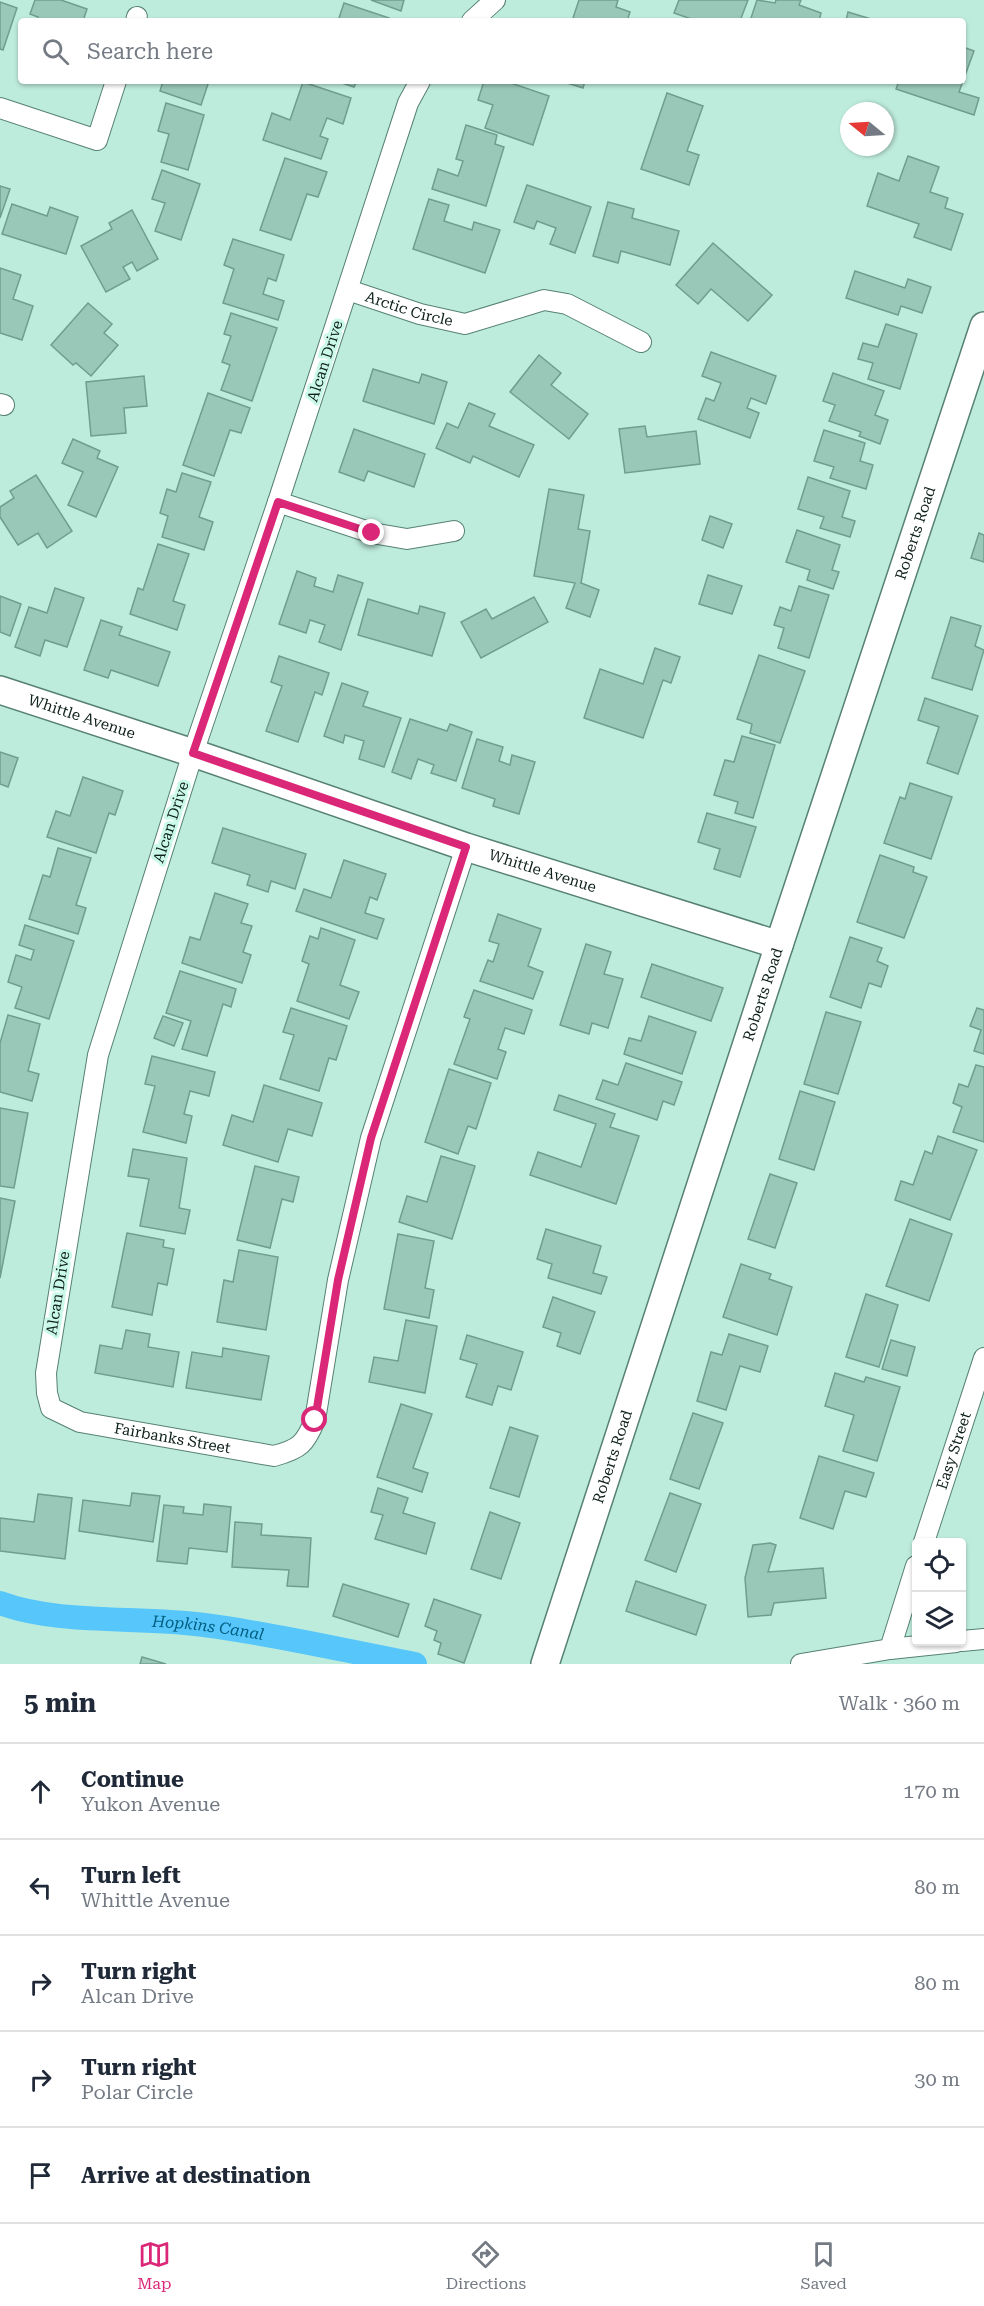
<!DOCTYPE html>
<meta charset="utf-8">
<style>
body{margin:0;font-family:"Roboto Serif",serif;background:#f6f6f7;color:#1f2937}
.controls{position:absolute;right:18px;bottom:18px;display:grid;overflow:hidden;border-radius:6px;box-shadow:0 2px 4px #0004}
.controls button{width:54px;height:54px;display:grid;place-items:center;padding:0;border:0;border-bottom:2px solid #e0e1e3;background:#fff;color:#1f2937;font:30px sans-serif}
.compass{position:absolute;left:840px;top:102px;width:54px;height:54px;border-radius:50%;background:#fff;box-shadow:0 2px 4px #0004;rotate:288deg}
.stop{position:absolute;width:18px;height:18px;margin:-14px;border:4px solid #db2777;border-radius:50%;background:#fff}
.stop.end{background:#db2777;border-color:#fff;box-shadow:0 2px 6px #0008}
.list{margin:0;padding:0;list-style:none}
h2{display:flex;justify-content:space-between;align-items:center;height:78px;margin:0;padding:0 24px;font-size:26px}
h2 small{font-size:20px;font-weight:400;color:#747a83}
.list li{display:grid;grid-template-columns:39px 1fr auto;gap:18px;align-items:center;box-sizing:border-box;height:96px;padding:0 24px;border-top:2px solid #e0e1e3}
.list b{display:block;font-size:22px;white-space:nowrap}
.list p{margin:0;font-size:20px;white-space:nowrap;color:#747a83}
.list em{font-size:20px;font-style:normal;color:#747a83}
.icon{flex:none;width:33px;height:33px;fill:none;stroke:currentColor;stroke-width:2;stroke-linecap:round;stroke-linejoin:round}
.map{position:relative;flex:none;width:984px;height:1664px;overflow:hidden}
.search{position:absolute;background:#fff;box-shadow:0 2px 4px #0004;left:18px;right:18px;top:18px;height:66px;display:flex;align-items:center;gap:15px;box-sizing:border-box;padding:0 21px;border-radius:6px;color:#747a83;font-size:22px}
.sheet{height:558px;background:#fff}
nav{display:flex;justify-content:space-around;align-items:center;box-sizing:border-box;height:84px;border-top:2px solid #e0e1e3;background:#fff;font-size:16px;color:#747a83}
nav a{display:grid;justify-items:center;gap:3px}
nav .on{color:#db2777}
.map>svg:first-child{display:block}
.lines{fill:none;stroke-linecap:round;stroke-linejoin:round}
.canal{stroke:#56c6fb;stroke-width:24}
.building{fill:#9ac8b8;stroke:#719d8e;stroke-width:1.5}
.street-casing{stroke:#568173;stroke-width:22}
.secondary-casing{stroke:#568173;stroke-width:30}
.street{stroke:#fff;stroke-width:20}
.secondary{stroke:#fff;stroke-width:27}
.route{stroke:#db2777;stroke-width:8}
.labels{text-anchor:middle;stroke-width:6;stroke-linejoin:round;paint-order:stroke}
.street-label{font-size:15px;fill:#0d1f1a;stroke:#cbf9e9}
.water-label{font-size:16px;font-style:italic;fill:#005f81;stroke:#cbf9e9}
</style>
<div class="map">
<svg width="984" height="1664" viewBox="0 0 984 1664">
<rect width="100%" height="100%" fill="#beecdc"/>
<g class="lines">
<path class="canal" id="s1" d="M0 1603C58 1625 141 1616 204 1625 275 1634 345 1651 415 1664"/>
</g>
<g class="building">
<path d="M35 0H61L87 9 83 21H37L38 17 30 14Z"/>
<path d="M371 0H404L401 11Z"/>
<path d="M579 0H618L616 7 630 12 627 21H572Z"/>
<path d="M679 0H748L740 21H697L674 13Z"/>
<path d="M757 0 775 3 776 0H801L799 5 821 13 819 21H750Z"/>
<path d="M0 2 17 8 3 50 0 49Z"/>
<path d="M344 3 389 18 388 21H338Z"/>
<path d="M848 12 871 19 870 21H846Z"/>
<path d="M963 47 974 51 959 92 979 98 974 115 896 89 899 81H963Z"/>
<path d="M163 81H209L201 105 160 91Z"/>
<path d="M336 81H357L354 87Z"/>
<path d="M484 81H505L549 96 533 145 485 128 493 105 478 100Z"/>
<path d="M561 81H585L583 88Z"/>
<path d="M303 82 351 98 343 124 327 118 320 136 328 139 321 159 263 140 272 113 290 120Z"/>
<path d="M667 93 703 106 687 151 699 155 689 185 641 169Z"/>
<path d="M166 103 204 115 188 170 161 162 169 134 158 131Z"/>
<path d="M466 125 497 135 495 144 504 147 486 206 432 189 438 169 458 176 463 161 456 159Z"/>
<path d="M908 156 939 167 930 192 948 198 945 208 963 214 951 250 914 237 919 224 867 206 878 173 899 181Z"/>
<path d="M285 158 327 172 318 197 307 194 291 240 260 230Z"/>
<path d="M162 170 200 184 181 240 155 231 165 203 152 199Z"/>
<path d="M527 185 591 207 575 253 550 244 556 228 537 221 534 229 514 222Z"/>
<path d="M0 186 10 189 0 218Z"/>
<path d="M429 199 449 205 444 221 472 230 474 222 500 230 485 273 413 249Z"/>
<path d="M608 202 634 209 632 218 679 231 670 265 621 251 618 263 593 256Z"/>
<path d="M12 204 47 216 50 207 78 217 66 254 2 234Z"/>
<path d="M132 210 158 259 137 271 132 262 123 267 130 279 106 292 81 246 112 229 109 223Z"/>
<path d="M233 239 284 255 276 281 268 278 263 294 284 301 278 320 223 303 234 269 224 265Z"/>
<path d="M713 243 772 295 748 321 711 289 698 304 676 285Z"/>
<path d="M0 268 21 275 13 299 33 306 22 340 0 333Z"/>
<path d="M855 271 905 288 908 279 931 287 922 313 901 306 898 315 846 298Z"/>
<path d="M88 303 112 324 104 333 118 345 91 376 76 363 73 365 51 345Z"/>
<path d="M231 313 277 328 252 401 221 390 230 365 222 362 231 336 224 334Z"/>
<path d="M886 324 917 334 900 389 868 379 873 363 858 359 863 343 878 347Z"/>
<path d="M711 352 776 376 766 404 751 398 747 408 759 413 750 438 698 419 706 398 714 401 721 383 702 376Z"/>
<path d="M539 355 561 373 551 385 588 414 569 439 510 392Z"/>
<path d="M373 369 419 383 422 374 447 382 434 424 363 401Z"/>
<path d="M833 373 884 391 875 415 888 420 880 444 859 436 861 432 829 421 835 405 823 401Z"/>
<path d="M144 376 147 406 124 408 126 433 91 436 86 382Z"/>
<path d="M208 393 250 408 241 433 230 430 214 476 183 465Z"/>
<path d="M469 403 495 414 489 426 534 445 519 477 473 456 470 463 436 448 447 423 458 428Z"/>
<path d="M645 426 647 437 696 431 700 464 625 473 619 429Z"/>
<path d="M354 429 425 454 414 487 368 471 364 481 339 472Z"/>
<path d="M824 430 865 443 860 461 873 465 866 489 830 478 834 467 814 461Z"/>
<path d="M73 439 100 451 97 458 118 467 96 517 68 505 83 472 62 463Z"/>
<path d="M182 473 211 482 199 517 213 522 204 550 162 537 168 516 160 513 167 489 176 492Z"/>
<path d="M36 475 72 531 47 548 38 533 18 545 0 517V507L14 498 10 491Z"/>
<path d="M808 477 850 491 842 517 855 521 850 537 820 528 824 517 798 509Z"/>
<path d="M549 489 584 495 578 529 590 531 581 583 599 590 590 617 566 608 575 583 534 576Z"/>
<path d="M710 516 732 524 723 548 702 540Z"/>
<path d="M797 530 840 545 832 570 839 572 833 589 807 580 810 570 786 562Z"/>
<path d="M979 533 984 535V562L971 558Z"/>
<path d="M158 544 189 554 173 601 185 605 177 630 130 614 138 588 143 590Z"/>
<path d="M297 571 316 578 314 586 333 592 338 575 363 583 341 650 319 642 325 625 310 620 306 633 279 624Z"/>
<path d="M708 575 742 586 732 614 699 604Z"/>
<path d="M799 586 829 595 809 658 778 648 784 628 774 625 780 607 791 611Z"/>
<path d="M55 588 84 598 67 647 45 640 40 656 15 647 29 607 47 613Z"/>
<path d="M0 596 21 604 10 636 0 632Z"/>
<path d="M534 597 548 622 481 658 461 622 486 609 492 619Z"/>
<path d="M368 599 418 614 420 606 445 613 432 656 358 635Z"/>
<path d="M951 617 981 626 975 646 984 650 972 690 932 678Z"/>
<path d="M101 620 122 627 119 635 170 652 158 686 111 670 108 678 84 670Z"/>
<path d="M655 648 680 657 671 683 663 680 643 738 584 718 600 669 643 684Z"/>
<path d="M759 655 805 671 780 743 750 733 752 724 737 719Z"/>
<path d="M279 656 329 673 322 695 315 692 298 742 266 731 282 686 271 682Z"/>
<path d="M342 683 368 692 363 706 401 718 384 767 359 759 364 741 345 735 343 743 324 736Z"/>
<path d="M925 698 978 716 958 774 927 763 939 727 918 720Z"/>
<path d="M410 719 447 731 450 724 472 732 456 781 431 773 434 765 418 759 411 779 392 772Z"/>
<path d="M742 736 775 745 753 818 735 813 738 802 714 795 725 760 734 762Z"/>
<path d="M477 739 503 747 499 761 510 765 512 755 535 762 519 814 493 806 495 799 462 788Z"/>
<path d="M0 752 18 758 8 787 0 784Z"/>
<path d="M83 777 123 791 115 815 109 813 96 853 47 837 56 811 70 816Z"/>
<path d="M910 783 952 797 931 859 884 843 900 797 905 799Z"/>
<path d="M707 813 756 827 740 877 714 869 720 849 698 842Z"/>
<path d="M223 828 306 854 295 889 271 881 268 892 247 885 250 875 212 863Z"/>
<path d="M58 848 91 858 76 905 86 908 78 934 29 919 43 875 50 877Z"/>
<path d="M880 855 914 867 913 872 927 877 904 938 857 922Z"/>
<path d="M344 860 386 874 377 900 370 897 365 913 384 919 377 939 296 911 304 889 331 898Z"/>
<path d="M215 893 248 904 241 923 252 926 243 952 251 955 242 983 182 963 190 937 200 940Z"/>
<path d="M498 914 541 929 528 966 543 972 533 999 480 981 488 960 493 962 499 944 489 941Z"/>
<path d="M25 925 74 941 49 1019 15 1008 22 987 8 982 16 955 31 960 34 950 19 945Z"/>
<path d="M321 928 355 940 340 985 359 992 349 1019 297 1001 309 964 302 961 310 936 318 939Z"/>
<path d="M850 937 882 948 877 961 888 966 881 987 869 983 861 1008 830 997Z"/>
<path d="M586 944 611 952 604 974 623 979 608 1028 592 1023 589 1034 560 1025Z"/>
<path d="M652 964 723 988 711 1021 641 997Z"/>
<path d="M180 971 236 989 231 1007 223 1004 207 1056 182 1049 191 1021 166 1013Z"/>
<path d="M474 990 532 1010 524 1034 505 1028 498 1049 506 1052 497 1079 454 1064 470 1019 464 1017Z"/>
<path d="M291 1008 347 1026 336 1060 329 1058 319 1091 280 1079 294 1035 283 1032Z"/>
<path d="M977 1008 984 1010V1054L974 1051 981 1030 970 1026Z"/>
<path d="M826 1012 861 1022 838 1094 804 1084Z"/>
<path d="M8 1015 40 1024 28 1071 39 1074 32 1101 0 1092V1043Z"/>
<path d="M163 1016 183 1023 174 1046 154 1038Z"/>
<path d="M649 1016 696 1032 682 1074 624 1054 629 1038 641 1041Z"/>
<path d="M152 1056 215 1072 209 1096 190 1091 184 1114 192 1116 186 1143 143 1132 155 1086 145 1084Z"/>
<path d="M626 1063 682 1082 674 1105 663 1101 657 1120 596 1099 603 1080 618 1085Z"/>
<path d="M976 1065 984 1067V1142L953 1132 962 1107 953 1103 959 1084 968 1087Z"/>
<path d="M449 1069 491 1083 476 1129 468 1126 458 1154 425 1142Z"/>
<path d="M264 1085 322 1103 312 1136 288 1129 278 1162 223 1145 232 1115 253 1122Z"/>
<path d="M800 1091 835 1102 814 1170 779 1159Z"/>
<path d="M559 1095 615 1114 610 1127 639 1136 616 1204 530 1175 538 1152 581 1167 596 1124 554 1110Z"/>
<path d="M0 1108 28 1113 14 1188 0 1186Z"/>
<path d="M938 1136 977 1150 950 1220 895 1200 901 1181 913 1185 925 1151 932 1154Z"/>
<path d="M133 1149 187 1158 179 1208 190 1210 185 1234 140 1226 149 1179 128 1176Z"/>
<path d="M441 1156 475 1166 452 1239 399 1222 407 1196 427 1202Z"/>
<path d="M255 1166 299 1177 293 1202 282 1199 270 1248 237 1240Z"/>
<path d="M770 1174 797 1183 775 1248 748 1239Z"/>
<path d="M0 1198 15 1201 0 1278Z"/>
<path d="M910 1219 952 1234 929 1301 886 1286Z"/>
<path d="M546 1229 601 1246 593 1273 607 1277 601 1294 548 1278 552 1264 537 1259Z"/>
<path d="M127 1233 164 1240 163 1247 174 1249 167 1285 158 1283 152 1315 112 1307Z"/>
<path d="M398 1234 434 1241 425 1288 434 1290 429 1318 384 1309Z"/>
<path d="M239 1250 278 1257 266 1330 217 1322 224 1280 233 1282Z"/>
<path d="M741 1264 771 1274 769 1279 792 1287 777 1335 723 1317Z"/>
<path d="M866 1294 898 1305 879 1367 846 1357Z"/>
<path d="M553 1297 595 1312 580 1354 557 1346 561 1333 543 1327Z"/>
<path d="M406 1320 437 1326 425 1393 369 1382 374 1357 398 1361Z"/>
<path d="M126 1330 150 1334 148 1347 179 1352 173 1387 95 1373 100 1345 122 1349Z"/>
<path d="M729 1334 768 1346 760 1372 740 1366 726 1410 697 1401 711 1352 722 1355Z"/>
<path d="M467 1335 523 1352 511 1390 498 1386 492 1405 466 1397 477 1364 460 1359Z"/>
<path d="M891 1340 915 1347 907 1376 882 1369Z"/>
<path d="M223 1348 269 1356 261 1400 186 1388 192 1352 222 1357Z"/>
<path d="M835 1373 864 1382 866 1377 900 1387 877 1461 843 1451 854 1415 825 1406Z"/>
<path d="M401 1404 432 1414 413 1468 428 1473 422 1492 377 1477Z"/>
<path d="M693 1413 723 1423 699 1489 670 1479Z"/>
<path d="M510 1427 538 1436 519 1497 490 1488Z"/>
<path d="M819 1456 874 1473 866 1497 845 1491 833 1529 800 1518Z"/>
<path d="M378 1488 408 1498 403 1513 435 1523 426 1554 375 1539 383 1515 371 1512Z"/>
<path d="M132 1493 160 1496 153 1542 79 1531 83 1500 130 1506Z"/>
<path d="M670 1493 701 1504 676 1572 645 1560Z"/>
<path d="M38 1494 72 1498 65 1559 0 1551V1518L34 1522Z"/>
<path d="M204 1504 231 1507 227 1552 189 1548 187 1564 157 1561 164 1505 184 1507 183 1513 203 1515Z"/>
<path d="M490 1512 520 1523 501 1579 471 1569Z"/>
<path d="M235 1522 262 1524 261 1535 311 1538 308 1587 287 1586 289 1570 232 1567Z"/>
<path d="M770 1543 776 1545 768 1572 823 1568 826 1598 774 1603 771 1615 748 1617 745 1578 753 1545Z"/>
<path d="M636 1581 706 1605 696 1635 626 1611Z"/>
<path d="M343 1584 409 1604 398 1637 333 1616Z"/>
<path d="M434 1599 481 1615 464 1663 438 1654 441 1643 434 1640 437 1631 425 1626Z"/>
<path d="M142 1657 166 1664H140Z"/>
</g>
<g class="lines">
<defs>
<g id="street">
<path d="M136 21 137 17"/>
<path d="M472 21 495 0"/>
<path id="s2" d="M420 81 408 103 278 502 193 753 98 1055 46 1373 47 1393 51 1408 80 1422 274 1456C300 1449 305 1444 315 1420L338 1280 371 1138 466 847"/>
<path d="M0 108 97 140 116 81"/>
<path id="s3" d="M348 290 420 314 465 324 544 300 567 304 641 342"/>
<path d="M0 404 4 405"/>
<path d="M278 502 372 533 407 539 454 531"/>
<path id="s4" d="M924 1542 984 1358"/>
<path d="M962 1641 984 1639"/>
<path d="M890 1649 916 1566"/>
<path d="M801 1664 890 1649 956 1642"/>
</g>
<g id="secondary">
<path id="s5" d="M0 690 193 753 466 847 779 945"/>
<path id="s6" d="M545 1664 779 945 984 326"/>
</g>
</defs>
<use href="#street" class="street-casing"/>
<use href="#secondary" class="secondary-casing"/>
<use href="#street" class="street"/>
<use href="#secondary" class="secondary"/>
</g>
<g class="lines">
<path class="route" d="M315 1420 338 1280 371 1138 466 847 193 753 278 502 372 533"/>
</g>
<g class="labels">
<g class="street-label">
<text dy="5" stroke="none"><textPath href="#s3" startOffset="64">Arctic Circle</textPath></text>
<text transform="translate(325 361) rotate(-72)" y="5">Alcan Drive</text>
<text dy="5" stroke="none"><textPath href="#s6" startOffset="1190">Roberts Road</textPath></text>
<text dy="5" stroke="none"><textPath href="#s5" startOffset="86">Whittle Avenue</textPath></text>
<text transform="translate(171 822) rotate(-72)" y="5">Alcan Drive</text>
<text dy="5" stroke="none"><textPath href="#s5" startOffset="572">Whittle Avenue</textPath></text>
<text dy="5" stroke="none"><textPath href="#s6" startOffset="704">Roberts Road</textPath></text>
<text transform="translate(58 1293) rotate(-81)" y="5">Alcan Drive</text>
<text dy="5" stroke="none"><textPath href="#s2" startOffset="1510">Fairbanks Street</textPath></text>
<text dy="5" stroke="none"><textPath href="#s4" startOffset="96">Easy Street</textPath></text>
<text dy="5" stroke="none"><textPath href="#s6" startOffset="218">Roberts Road</textPath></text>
</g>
<g class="water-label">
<text dy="6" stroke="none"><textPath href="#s1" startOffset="210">Hopkins Canal</textPath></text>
</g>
</g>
</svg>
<div class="controls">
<button><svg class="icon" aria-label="locate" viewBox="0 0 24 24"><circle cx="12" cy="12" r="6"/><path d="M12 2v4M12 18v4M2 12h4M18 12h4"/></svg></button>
<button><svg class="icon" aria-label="layers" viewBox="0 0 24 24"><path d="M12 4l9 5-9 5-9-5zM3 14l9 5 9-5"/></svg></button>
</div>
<svg class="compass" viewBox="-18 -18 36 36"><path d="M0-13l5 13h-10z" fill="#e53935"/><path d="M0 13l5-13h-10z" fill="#747a83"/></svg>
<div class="stop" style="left:315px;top:1420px"></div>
<div class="stop end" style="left:372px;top:533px"></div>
<div class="search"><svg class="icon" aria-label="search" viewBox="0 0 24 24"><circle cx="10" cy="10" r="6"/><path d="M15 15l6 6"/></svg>Search here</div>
</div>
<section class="sheet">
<h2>5 min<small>Walk · 360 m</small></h2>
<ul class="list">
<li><svg class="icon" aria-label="ahead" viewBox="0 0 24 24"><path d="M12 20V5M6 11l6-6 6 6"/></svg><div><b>Continue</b><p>Yukon Avenue</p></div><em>170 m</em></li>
<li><svg class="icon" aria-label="left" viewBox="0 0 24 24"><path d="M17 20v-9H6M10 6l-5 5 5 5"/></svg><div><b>Turn left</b><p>Whittle Avenue</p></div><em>80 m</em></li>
<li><svg class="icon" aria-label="right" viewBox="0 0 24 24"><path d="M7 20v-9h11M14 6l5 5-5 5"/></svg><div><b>Turn right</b><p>Alcan Drive</p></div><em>80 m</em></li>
<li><svg class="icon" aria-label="right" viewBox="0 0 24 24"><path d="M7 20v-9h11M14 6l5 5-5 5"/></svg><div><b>Turn right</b><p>Polar Circle</p></div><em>30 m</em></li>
<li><svg class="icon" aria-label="arrive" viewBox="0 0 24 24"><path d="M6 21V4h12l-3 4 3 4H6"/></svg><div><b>Arrive at destination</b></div></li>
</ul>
</section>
<nav>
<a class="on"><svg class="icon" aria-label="map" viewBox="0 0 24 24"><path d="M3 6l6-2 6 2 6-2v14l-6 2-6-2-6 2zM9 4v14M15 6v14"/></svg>Map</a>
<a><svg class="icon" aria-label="directions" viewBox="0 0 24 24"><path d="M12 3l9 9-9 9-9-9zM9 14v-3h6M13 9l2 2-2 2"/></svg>Directions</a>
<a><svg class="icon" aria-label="saved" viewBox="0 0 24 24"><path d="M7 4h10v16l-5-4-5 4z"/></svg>Saved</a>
</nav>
